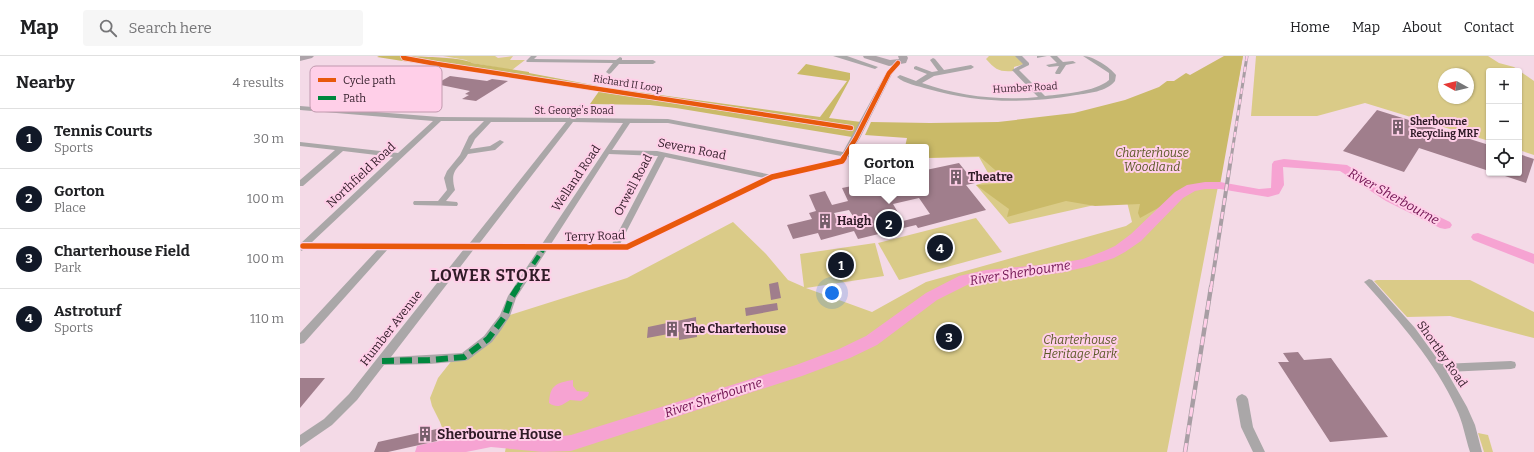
<!DOCTYPE html>
<meta charset="utf-8">
<style>
body{margin:0;font-family:Bitter,serif;background:#f6f6f6;color:#202124}
.controls{position:absolute;right:12px;top:12px;display:grid;overflow:hidden;border-radius:4px;box-shadow:0 1px 3px #0004}
.controls button{width:36px;height:36px;display:grid;place-items:center;padding:0;border:0;border-bottom:1px solid #e0e0e0;background:#fff;color:#202124;font:20px sans-serif}
.compass{position:absolute;left:1138px;top:12px;width:36px;height:36px;border-radius:50%;background:#fff;box-shadow:0 1px 3px #0004;rotate:278deg}
.you{position:absolute;left:532px;top:237px;width:14px;height:14px;margin:-10px;border:3px solid #fff;border-radius:50%;background:#1a73e8;box-shadow:0 0 0 6px #1a73e833}
.badge{display:grid;place-items:center;width:26px;height:26px;border-radius:50%;background:#111827;color:#fff;font-size:13px;font-weight:700}
.pin{position:absolute;translate:-50% -50%;border:2px solid #fff;box-shadow:0 1px 4px #0006}
.popup{position:absolute;left:549px;top:88px;width:80px;height:52px;box-sizing:border-box;display:grid;place-content:center;border-radius:4px;background:#fff;filter:drop-shadow(0 1px 3px #0005);font-size:13px;white-space:nowrap;color:#757577}
.popup b{font-size:15px;color:#202124}
.popup::after{content:'';position:absolute;left:50%;top:100%;margin-left:-8px;border:8px solid transparent;border-top-color:#fff}
.list{margin:0;padding:0;list-style:none}
h2{display:flex;justify-content:space-between;align-items:center;height:52px;margin:0;padding:0 16px;font-size:17px}
h2 small{font-size:13px;font-weight:400;color:#757577}
.list li{display:grid;grid-template-columns:26px 1fr auto;gap:12px;align-items:center;box-sizing:border-box;height:60px;padding:0 16px;border-top:1px solid #e0e0e0}
.list b{display:block;font-size:15px;white-space:nowrap}
.list p{margin:0;font-size:13px;white-space:nowrap;color:#757577}
.list em{font-size:13px;font-style:normal;color:#757577}
.icon{flex:none;width:22px;height:22px;fill:none;stroke:currentColor;stroke-width:2;stroke-linecap:round;stroke-linejoin:round}
.map{position:relative;flex:none;width:1234px;height:396px;overflow:hidden}
header{display:flex;align-items:center;gap:24px;box-sizing:border-box;height:56px;padding:0 20px;background:#fff;border-bottom:1px solid #e0e0e0}
header strong{font-size:19px}
nav{display:flex;gap:22px;margin-inline-start:auto;font-size:14px}
.search{width:280px;height:36px;background:#f6f6f6;display:flex;align-items:center;gap:10px;box-sizing:border-box;padding:0 14px;border-radius:4px;color:#757577;font-size:15px}
main{display:flex}
aside{flex:1;background:#fff}
.map>svg:first-child{display:block}
.green{fill:#dacb88;fill-rule:evenodd}
.forest{fill:#caba68}
.water{fill:#f6a3d2}
.lines{fill:none;stroke-linecap:round;stroke-linejoin:round}
.river{fill:#f6a3d2;fill-rule:evenodd}
.building{fill:#a07e8c;fill-rule:evenodd}
.street{fill:#aaa7a8;fill-rule:evenodd}
.secondary{fill:#aca4a8;fill-rule:evenodd}
.highway{fill:#ada3a9;fill-rule:evenodd}
.rail-far2-casing{stroke:#a89ea4;stroke-width:3}
.rail-far1-casing{stroke:#a89ea4;stroke-width:4}
.rail-casing{stroke:#a89ea4;stroke-width:4.5}
.rail-far2{stroke:#ffcfe8;stroke-width:2;stroke-dasharray:5.5;stroke-linecap:butt}
.rail-far1{stroke:#ffcfe8;stroke-width:2.5;stroke-dasharray:7;stroke-linecap:butt}
.rail{stroke:#ffcfe8;stroke-width:3;stroke-dasharray:9;stroke-linecap:butt}
.quiet-far1{stroke:#00873e;stroke-width:4.5;stroke-dasharray:10 4.5;stroke-linecap:butt}
.quiet{stroke:#00873e;stroke-width:6;stroke-dasharray:12 6;stroke-linecap:butt}
.cycleway-far1-casing{stroke:#ffcfe8;stroke-width:6}
.cycleway-casing{stroke:#ffcfe8;stroke-width:8}
.cycleway-far1{stroke:#e8590c;stroke-width:4.5}
.cycleway{stroke:#e8590c;stroke-width:5.5}
.labels{text-anchor:middle;stroke-width:4;stroke-linejoin:round;paint-order:stroke}
.far-street-label{font-size:10px;fill:#301b27;stroke:#ffcfe8}
.far-poi-label{font-size:10px;font-weight:bold;fill:#301b27;stroke:#ffcfe8;text-anchor:start}
.street-label{font-size:12px;fill:#301b27;stroke:#ffcfe8}
.park-label{font-size:12px;font-style:italic;fill:#5c5927;stroke:#ffcfe8}
.poi-label{font-size:12px;font-weight:bold;fill:#301b27;stroke:#ffcfe8;text-anchor:start}
.water-label{font-size:13px;font-style:italic;fill:#6f104f;stroke:#ffcfe8}
.near-poi-label{font-size:14px;font-weight:bold;fill:#301b27;stroke:#ffcfe8;text-anchor:start}
.district-label{font-size:16px;font-weight:bold;letter-spacing:1px;fill:#301b27;stroke:#ffcfe8}
.key{fill:#ffcfe8;stroke:#c199ae;stroke-width:1}
.key-label{font-size:11px;fill:#301b27}
</style>
<header>
<strong>Map</strong>
<div class="search"><svg class="icon" aria-label="search" viewBox="0 0 24 24"><circle cx="10" cy="10" r="6"/><path d="M15 15l6 6"/></svg>Search here</div>
<nav><a>Home</a><a>Map</a><a>About</a><a>Contact</a></nav>
</header>
<main>
<aside>
<h2>Nearby<small>4 results</small></h2>
<ul class="list">
<li><span class="badge">1</span><div><b>Tennis Courts</b><p>Sports</p></div><em>30 m</em></li>
<li><span class="badge">2</span><div><b>Gorton</b><p>Place</p></div><em>100 m</em></li>
<li><span class="badge">3</span><div><b>Charterhouse Field</b><p>Park</p></div><em>100 m</em></li>
<li><span class="badge">4</span><div><b>Astroturf</b><p>Sports</p></div><em>110 m</em></li>
</ul>
</aside>
<div class="map">
<svg width="1234" height="396" viewBox="0 0 1234 396">
<rect width="100%" height="100%" fill="#f4dae7"/>
<g class="green">
<path d="M143 0H195L198 2 213 0 210 4H225L212 14 172 7 166 4Z"/>
<path d="M689 0H716L724 8 714 11V15C699 16 696 14 686 3Z"/>
<path d="M943 0 867 396H205L207 385 151 396 140 366 132 350 130 342 138 322 153 303 164 301 210 259 327 222 433 166 466 198 488 224 504 231 500 198 575 187 584 220 506 232 572 256 626 226 826 170 832 166 826 142 709 168 676 129 692 124 679 101 626 102V91H605L782 73Z"/>
<path d="M956 0H1188L1199 7 1214 11 1234 25V99L1219 94V15H1189V85L1065 47 1017 60H951ZM1144 18H1168V42H1144Z"/>
<path d="M676 162 702 196 599 224 578 187Z"/>
<path d="M1077 224H1170L1234 256V282L1150 260 1107 261 1074 225Z"/>
<path d="M1178 377 1188 379 1193 396H1184Z"/>
</g>
<g class="forest">
<path d="M79 0C96 0 163 0 172 7L229 16V17L298 30 294 35 77 1Z"/>
<path d="M924 0H943L920 129 898 130 840 162 838 157 840 148 795 150 766 145 707 161 709 153 676 129 710 127 679 100 626 102V91H605L607 82 565 79 571 66 630 67 698 66 774 57 825 44 859 31 867 25H874L886 17 890 19Z"/>
<path d="M506 8 550 17V23L529 62 561 66 552 81 376 52 350 49 290 48 302 31 520 61 547 25 497 18Z"/>
</g>
<path class="water" d="M273 324V330L277 335 289 336 288 340 281 345 270 344C262 349 258 353 249 347 250 329 256 327 273 324Z"/>
<g class="lines">
<g class="river">
<path d="M984 103 1047 109 1094 139 1150 166 1152 169 1150 172 1145 173 1140 172 1086 145 1040 115 983 111 984 129 979 138 968 141 920 133H905L895 135 883 142 841 185 825 196 814 202 790 210 760 217 686 224 669 228 637 244 577 289 550 302 502 320 271 395 243 396 191 391 166 396H115L117 390 124 388 191 375 254 381 271 379 496 309 539 293 566 280 626 237 659 220 686 214 760 207 783 203 804 195 815 190 831 178 875 136 887 129 905 126H920L959 133 971 132 972 108 974 105Z"/>
<path d="M1178 177 1234 198V208L1173 184 1171 181 1173 178Z"/>
</g>
</g>
<g class="building">
<path d="M150 20 187 25 192 23 208 25 176 45 162 43 169 39 165 38 170 35 136 28Z"/>
<path d="M1077 54 1189 89V115L1119 92 1104 116 1043 95Z"/>
<path d="M1219 98 1234 103 1226 127 1199 118 1200 117H1219Z"/>
<path d="M659 107 675 127 666 129 686 154 618 172 616 169 558 183 554 175 521 184 518 177 493 183 487 169 512 163 509 157 516 155 509 139 525 135 532 149 548 145 542 132 552 130V137H592L593 140 603 137H626V114ZM619 142 630 158 603 165 593 148ZM549 154 558 168 542 172 534 157Z"/>
<path d="M478 226 481 242 471 244 469 228Z"/>
<path d="M477 247 478 254 446 260 445 252Z"/>
<path d="M396 261 397 281 379 284V276L347 282 348 271Z"/>
<path d="M998 296 1004 304 1031 302 1088 381 1030 386 978 306H989L983 297Z"/>
<path d="M0 322H25L0 352Z"/>
<path d="M141 372 137 385 88 396H74L78 386Z"/>
</g>
<g class="lines">
<g class="street">
<path d="M231 0H237L234 3 316 4 320 1 322 2V4H353L356 6 353 8H319L311 17 309 18 306 16 313 7 227 6 226 5Z"/>
<path d="M533 0H547L578 11 575 13Z"/>
<path d="M715 0H722L729 7V9L719 14 745 40C763 38 795 36 809 24V17L783 0C793 0 810 11 816 19L815 25C806 36 789 37 776 39 725 48 677 47 628 33 618 30 605 28 597 21L600 19 616 25 627 18 614 13V11L616 10 632 16 638 15 630 4 633 2 635 3 644 14 671 9 674 11 671 13 634 20 622 27C659 40 700 45 738 41L712 14 723 8Z"/>
<path d="M737 0H747L737 2Z"/>
<path d="M750 0H757L763 6 773 5 776 7 766 9 760 18H756L755 17 759 10 749 11 746 9 757 7Z"/>
<path d="M598 5 601 7 592 18 560 82 554 91H552V95L545 107 475 123 330 193 314 195 247 194 216 242 210 260 201 274 192 286 168 304 164 305 129 308 84 309 57 344 32 369 0 391V379L24 363 49 338 164 193H88L4 287 0 288V277L78 193H5L1 195 0 188 93 101 43 95 3 130H0V124L35 94 0 90V86L98 97 133 65 0 54V50L139 61 269 62 280 49 282 48 285 50 276 62 368 63 543 96 586 17ZM141 65H184L169 80 160 99 147 115 144 122 147 134 138 145H114L113 147 114 149 157 150 158 148 157 146 146 145 155 134C149 112 159 114 168 98L195 94 204 86 200 84 190 90 170 93 175 83 191 66H266L169 188 11 187ZM273 66 323 67 242 188H179ZM330 67H368L541 100 539 103 472 119 357 95 312 94ZM309 98 358 100 312 188H251ZM365 101 464 122 326 188H320ZM174 193 238 194 208 240 200 259 193 268 184 280 162 297 91 301Z"/>
<path d="M1069 223 1072 224 1115 272 1141 308 1211 305 1215 306 1216 309 1215 312 1211 313 1147 316 1167 351 1175 369 1182 396H1170C1165 381 1163 366 1156 352 1136 307 1099 265 1066 228L1064 226Z"/>
<path d="M942 338 946 340 948 343 953 371 965 396H953L941 371 936 343 938 340Z"/>
</g>
<path class="secondary" d="M563 0H576L590 4 599 3 598 0H607L608 2 606 7 589 10 564 2Z"/>
<path class="highway" d="M0 0H14L12 2 0 5Z"/>
<defs>
<path id="rail-far2" d="M931 103 947 0"/>
<path id="rail-far1" d="M911 232 931 102"/>
<path id="rail" d="M885 396 911 231"/>
</defs>
<use href="#rail-far2" class="rail-far2-casing"/>
<use href="#rail-far1" class="rail-far1-casing"/>
<use href="#rail" class="rail-casing"/>
<use href="#rail-far2" class="rail-far2"/>
<use href="#rail-far1" class="rail-far1"/>
<use href="#rail" class="rail"/>
<path class="quiet-far1" d="M217 232 244 192"/>
<path class="quiet" d="M82 305 129 304 164 301 188 283 205 260 211 242 218 231"/>
<defs>
<g id="cycleway-far1">
<path d="M103 0 104 2 137 8 551 72"/>
<path d="M543 103 556 82 589 17 598 7"/>
</g>
<path id="cycleway" d="M3 190 327 191 472 121 542 105 544 102"/>
</defs>
<use href="#cycleway-far1" class="cycleway-far1-casing"/>
<use href="#cycleway" class="cycleway-casing"/>
<use href="#cycleway-far1" class="cycleway-far1"/>
<use href="#cycleway" class="cycleway"/>
</g>
<defs>
<symbol id="building-bare" viewBox="-9 -9 18 18"><path d="M-4-6H4V6H1V3H-1V6H-4ZM-2.5-4.3h1.7v1.8h-1.7ZM.8-4.3h1.7v1.8H.8ZM-2.5-1h1.7V.8h-1.7ZM.8-1h1.7V.8H.8Z" fill="#755e6a" stroke="#ffcfe8" stroke-width="2.5" paint-order="stroke"/></symbol>
</defs>
<g fill-rule="evenodd">
<use href="#building-bare" x="1087" y="60" width="22" height="22"/>
<use href="#building-bare" x="645" y="110" width="22" height="22"/>
<use href="#building-bare" x="514" y="154" width="22" height="22"/>
<use href="#building-bare" x="361" y="262" width="22" height="22"/>
<use href="#building-bare" x="114" y="367" width="22" height="22"/>
</g>
<g class="labels">
<g class="far-street-label">
<text transform="translate(328 27) rotate(9)" y="4">Richard II Loop</text>
<text transform="translate(725 31) rotate(-3)" y="4">Humber Road</text>
<text x="274" y="58">St. George's Road</text>
</g>
<g class="far-poi-label">
<text x="1110" y="69">Sherbourne<tspan x="1110" dy="12">Recycling MRF</tspan></text>
</g>
<g class="street-label">
<text transform="translate(392 93) rotate(11)" y="4">Severn Road</text>
<text transform="translate(61 119) rotate(-43)" y="4">Northfield Road</text>
<text transform="translate(276 122) rotate(-56)" y="4">Welland Road</text>
<text transform="translate(333 129) rotate(-62)" y="4">Orwell Road</text>
<text transform="translate(295 180) rotate(-2)" y="4">Terry Road</text>
<text transform="translate(91 272) rotate(-52)" y="4">Humber Avenue</text>
<text transform="translate(1142 298) rotate(55)" y="4">Shortley Road</text>
</g>
<g class="park-label">
<text x="852" y="101">Charterhouse<tspan x="852" dy="14">Woodland</tspan></text>
<text x="780" y="288">Charterhouse<tspan x="780" dy="14">Heritage Park</tspan></text>
</g>
<g class="poi-label">
<text x="668" y="125">Theatre</text>
<text x="537" y="169">Haigh</text>
<text x="384" y="277">The Charterhouse</text>
</g>
<g class="water-label">
<text transform="translate(1094 140) rotate(29)" y="5">River Sherbourne</text>
<text transform="translate(720 216) rotate(-9)" y="5">River Sherbourne</text>
<text transform="translate(413 341) rotate(-18)" y="5">River Sherbourne</text>
</g>
<g class="near-poi-label">
<text x="137" y="383">Sherbourne House</text>
</g>
<g class="district-label">
<text x="191" y="225">LOWER STOKE</text>
</g>
</g>
<rect x="10" y="10" width="132" height="46" rx="6" class="key"/>
<rect x="18" y="22" width="18" height="4" fill="#e8590c"/>
<rect x="18" y="40" width="18" height="4" fill="#00873e"/>
<g class="key-label">
<text x="43" y="28">Cycle path</text>
<text x="43" y="46">Path</text>
</g>
</svg>
<div class="controls">
<button>+</button>
<button>−</button>
<button><svg class="icon" aria-label="locate" viewBox="0 0 24 24"><circle cx="12" cy="12" r="6"/><path d="M12 2v4M12 18v4M2 12h4M18 12h4"/></svg></button>
</div>
<svg class="compass" viewBox="-18 -18 36 36"><path d="M0-13l5 13h-10z" fill="#e53935"/><path d="M0 13l5-13h-10z" fill="#757577"/></svg>
<div class="you"></div>
<div class="pin badge" style="left:541px;top:209px">1</div>
<div class="pin badge" style="left:589px;top:168px">2</div>
<div class="popup"><b>Gorton</b>Place</div>
<div class="pin badge" style="left:649px;top:281px">3</div>
<div class="pin badge" style="left:640px;top:192px">4</div>
</div>
</main>
